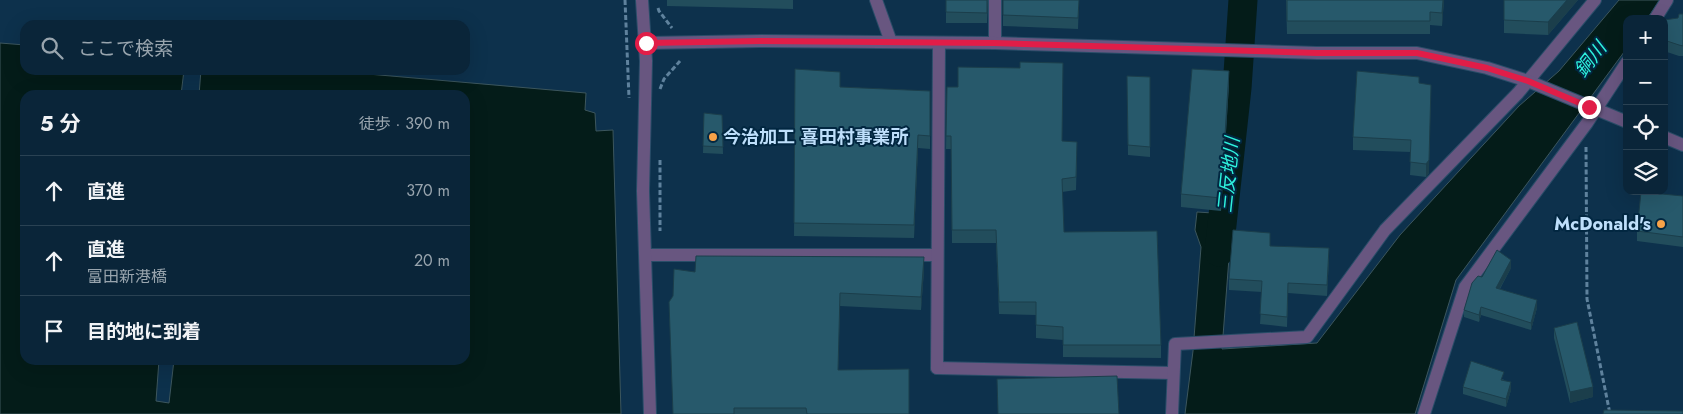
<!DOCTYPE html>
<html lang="ja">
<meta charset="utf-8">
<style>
body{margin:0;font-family:Jost,"Noto Sans JP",sans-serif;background:#132d41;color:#f1f3f6}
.controls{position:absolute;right:15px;top:15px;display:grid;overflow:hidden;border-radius:10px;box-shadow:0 5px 20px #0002}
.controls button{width:45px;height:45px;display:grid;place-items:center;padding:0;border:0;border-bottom:1px solid #2a4253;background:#0a2539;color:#f1f3f6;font:25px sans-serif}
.stop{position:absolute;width:15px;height:15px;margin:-11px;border:4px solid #e11d48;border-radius:50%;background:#fff}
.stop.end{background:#e11d48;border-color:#fff;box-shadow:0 1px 5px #0008}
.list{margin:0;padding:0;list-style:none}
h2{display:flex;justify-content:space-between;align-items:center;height:65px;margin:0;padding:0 20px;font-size:21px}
h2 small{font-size:16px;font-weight:400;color:#99a5ae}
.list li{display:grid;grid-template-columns:32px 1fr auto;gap:15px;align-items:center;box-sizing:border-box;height:70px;padding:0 20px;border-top:1px solid #2a4253}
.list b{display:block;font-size:19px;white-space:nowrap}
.list p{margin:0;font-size:16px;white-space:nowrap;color:#99a5ae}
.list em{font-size:16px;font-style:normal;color:#99a5ae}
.icon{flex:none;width:28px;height:28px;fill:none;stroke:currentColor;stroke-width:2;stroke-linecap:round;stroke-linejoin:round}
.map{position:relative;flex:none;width:1683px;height:414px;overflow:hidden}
.search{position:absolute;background:#0a2539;box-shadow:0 5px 20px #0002;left:20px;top:20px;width:450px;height:55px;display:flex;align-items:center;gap:12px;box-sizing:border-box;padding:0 18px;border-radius:15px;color:#99a5ae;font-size:19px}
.panel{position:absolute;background:#0a2539;box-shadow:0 5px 20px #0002;left:20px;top:90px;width:450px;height:275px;border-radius:15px}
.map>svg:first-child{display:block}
.water{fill:#041c19;stroke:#3c565d}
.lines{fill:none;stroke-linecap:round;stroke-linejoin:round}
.river{stroke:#041c19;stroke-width:29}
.minor-casing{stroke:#294d68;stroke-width:14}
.tertiary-casing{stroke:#294d68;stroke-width:14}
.path{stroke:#5f829d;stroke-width:3;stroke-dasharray:5 2.5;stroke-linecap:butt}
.minor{stroke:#685680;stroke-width:12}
.tertiary{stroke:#685680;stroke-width:12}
.wall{fill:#224d5c}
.shaded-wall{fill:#1b3e4b}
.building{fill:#27596b;stroke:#1b3e4b}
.route{stroke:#e11d48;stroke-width:6}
.poi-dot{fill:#f7a248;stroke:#022741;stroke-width:2}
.labels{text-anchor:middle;stroke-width:4;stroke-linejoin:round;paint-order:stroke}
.poi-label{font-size:18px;font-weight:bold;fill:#bedffb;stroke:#022741;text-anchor:start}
.water-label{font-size:19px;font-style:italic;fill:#2ef2dd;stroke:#022741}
</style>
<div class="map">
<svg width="1683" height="414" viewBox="0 0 1683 414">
<rect width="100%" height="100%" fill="#0d314c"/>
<g class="water">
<path d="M1619 0H1660L1647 19H1627V48L1456 280 1415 414H1185L1193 351 1201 247 1195 230 1197 212 1229 214 1232 219 1222 349 1317 343 1400 235 1519 106 1559 71Z"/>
<path d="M0 43 25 45V70H184L181 95H25V360H159L156 401 169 403 174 360H465V95H199L201 70H322L586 93 585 110 595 113 596 131 613 130 621 414H0Z"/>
</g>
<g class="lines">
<path class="river" d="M1219 252 1237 88 1243 0"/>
<defs>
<g id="minor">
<path d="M876 0 891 42"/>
<path d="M1655 19 1667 0"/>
<path d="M995 43V0"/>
<path d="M646 255H937"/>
<path d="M937 368 1173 373"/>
<path d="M1172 414 1175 344 1307 337 1385 230 1518 93 1595 0"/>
<path d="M1424 414 1465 287 1587 123 1627 62"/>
</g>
<g id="tertiary">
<path d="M642 0 646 61 643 191 650 414"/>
<path d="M646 43 761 41 995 43 1317 53H1417L1487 68 1528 81 1627 122"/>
<path d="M1664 137 1683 145"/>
<path d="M937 368 939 43"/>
</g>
</defs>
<use href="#minor" class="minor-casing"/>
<use href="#tertiary" class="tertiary-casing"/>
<g class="path">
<path d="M625 0 629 98"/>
<path d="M658 8 659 11 672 28"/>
<path d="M660 89 664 79 680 61"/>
<path d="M1586 147 1587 299 1610 414"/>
<path d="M660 160V231"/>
</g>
<use href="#minor" class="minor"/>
<use href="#tertiary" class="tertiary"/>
</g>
<g class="wall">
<path d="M667 0H793V9L667 6Z"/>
<path d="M946 0H988L987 23H946Z"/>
<path d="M1003 0H1079L1078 29 1003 26Z"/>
<path d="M1286 0H1444L1442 26 1430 25V34H1287Z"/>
<path d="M1504 0H1578L1548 35 1504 33Z"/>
<path d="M1683 14V56H1679L1664 51V20L1678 18Z"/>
<path d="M795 69 840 87 930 91V149L918 148 914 238 794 236Z"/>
<path d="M1127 76 1150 77V157L1128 155Z"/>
<path d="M1419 83 1429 173 1426 177 1410 175 1411 152 1353 150V137Z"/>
<path d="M1229 84 1221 211 1181 207V194Z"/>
<path d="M947 87 1062 141 1077 154 1076 190 1062 192 1064 232 1161 345V358L1063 357V340L1036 338V315L999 314 996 243H952L951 149H946Z"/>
<path d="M704 113 722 115 723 154 703 153Z"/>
<path d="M1683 196V247L1637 241V231Z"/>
<path d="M1270 246 1329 258 1327 296 1288 293 1287 327 1260 324 1262 292 1229 290V279Z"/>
<path d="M1511 268 1500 289 1537 308 1531 330 1481 315 1479 322 1464 317V310L1482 277Z"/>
<path d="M924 270 921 310 840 306 838 370 909 414H673L669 302 673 296 695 272Z"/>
<path d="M1554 328 1593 397 1570 403 1554 338Z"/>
<path d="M1504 379 1503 380 1511 390 1506 407 1463 394V387Z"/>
</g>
<g class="shaded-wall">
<path d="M1443 0H1444L1442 26V13Z"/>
<path d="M1567 0H1578L1548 35V22Z"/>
<path d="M1229 71V84L1221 211V198Z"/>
<path d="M1431 85 1429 173 1426 177V164Z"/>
<path d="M918 135V148L914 238V225Z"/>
<path d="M1329 248V258L1327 296V285Z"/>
<path d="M924 257V270L921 310V297Z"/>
<path d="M1511 260V268L1496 295V288Z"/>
<path d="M1537 300V308L1531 330V323Z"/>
<path d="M1481 307V315L1479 322V315Z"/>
<path d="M1511 382V390L1506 407V399Z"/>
<path d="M1593 387V397L1570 403V392Z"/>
</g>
<g class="building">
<path d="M946 0H987V13L946 12Z"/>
<path d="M1003 0H1079L1078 18 1003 15Z"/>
<path d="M1287 0H1443L1442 13 1430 12V21H1287Z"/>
<path d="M1504 0H1567L1548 22 1504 20Z"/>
<path d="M1679 14H1683V46L1679 45 1664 40V20L1678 18Z"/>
<path d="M1020 62 1063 63 1062 141 1077 142 1076 177 1062 179 1064 232 1157 231 1161 345H1063V327L1036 325V302H999L996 230H952L951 136H946L947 87H958V67L1020 68Z"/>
<path d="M795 69 840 72V87L930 91V136L918 135 914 225 794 223Z"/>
<path d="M1192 69 1229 71 1221 198 1181 194Z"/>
<path d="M1357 71 1419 77V83L1431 85 1429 160 1426 164 1410 162 1411 140 1353 137Z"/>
<path d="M1127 76 1150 77V147L1128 145Z"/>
<path d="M704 113 722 115 723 147 703 146Z"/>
<path d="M1641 192 1683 196V237L1637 231Z"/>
<path d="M1233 230 1270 233V246L1329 248 1327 285 1288 283 1287 317 1260 314 1262 281 1229 279Z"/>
<path d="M1497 250 1511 260 1496 288 1537 300 1531 323 1481 307 1479 315 1464 310 1472 283 1478 276 1482 277Z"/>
<path d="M696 256 924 257 921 297 840 293 838 370 909 369V414H807L806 408H734V414H673L669 302 673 296 674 269 695 272Z"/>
<path d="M1577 322 1593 387 1570 392 1554 328Z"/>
<path d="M1471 361 1504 372 1501 380 1511 382 1506 399 1463 387Z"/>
<path d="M1117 376 1119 414H998L997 379Z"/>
<path d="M1604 410 1683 411V414H1603Z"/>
</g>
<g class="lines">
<path class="route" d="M646 43 761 41 994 43 1317 53H1417L1487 68 1528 81 1589 107"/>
</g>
<g class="poi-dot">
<circle cx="713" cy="137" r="5"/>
<circle cx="1661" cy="224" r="5"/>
</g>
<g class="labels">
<g class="poi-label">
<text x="723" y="143">今治加工 喜田村事業所</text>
<text x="1651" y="230" text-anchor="end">McDonald's</text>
</g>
<g class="water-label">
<text transform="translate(1590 59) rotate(-52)" y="7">銅川</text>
<text transform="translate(1228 175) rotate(-84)" y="7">三反地川</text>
</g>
</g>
</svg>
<div class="controls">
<button>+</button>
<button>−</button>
<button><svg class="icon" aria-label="locate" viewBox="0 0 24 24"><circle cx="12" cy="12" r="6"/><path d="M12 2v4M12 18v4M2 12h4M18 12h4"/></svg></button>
<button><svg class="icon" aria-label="layers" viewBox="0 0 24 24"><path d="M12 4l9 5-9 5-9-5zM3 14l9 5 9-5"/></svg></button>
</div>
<div class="stop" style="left:646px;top:43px"></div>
<div class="stop end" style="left:1589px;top:107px"></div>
<div class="search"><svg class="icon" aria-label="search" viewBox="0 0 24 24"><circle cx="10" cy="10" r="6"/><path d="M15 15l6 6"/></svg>ここで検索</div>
<section class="panel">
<h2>5 分<small>徒歩 · 390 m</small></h2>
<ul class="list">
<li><svg class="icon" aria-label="ahead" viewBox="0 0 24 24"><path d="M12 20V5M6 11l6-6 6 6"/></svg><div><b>直進</b></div><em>370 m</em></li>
<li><svg class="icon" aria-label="ahead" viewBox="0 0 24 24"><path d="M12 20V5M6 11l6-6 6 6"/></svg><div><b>直進</b><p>富田新港橋</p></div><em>20 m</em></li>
<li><svg class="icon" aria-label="arrive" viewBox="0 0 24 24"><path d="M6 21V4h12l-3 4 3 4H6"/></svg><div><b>目的地に到着</b></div></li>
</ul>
</section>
</div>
